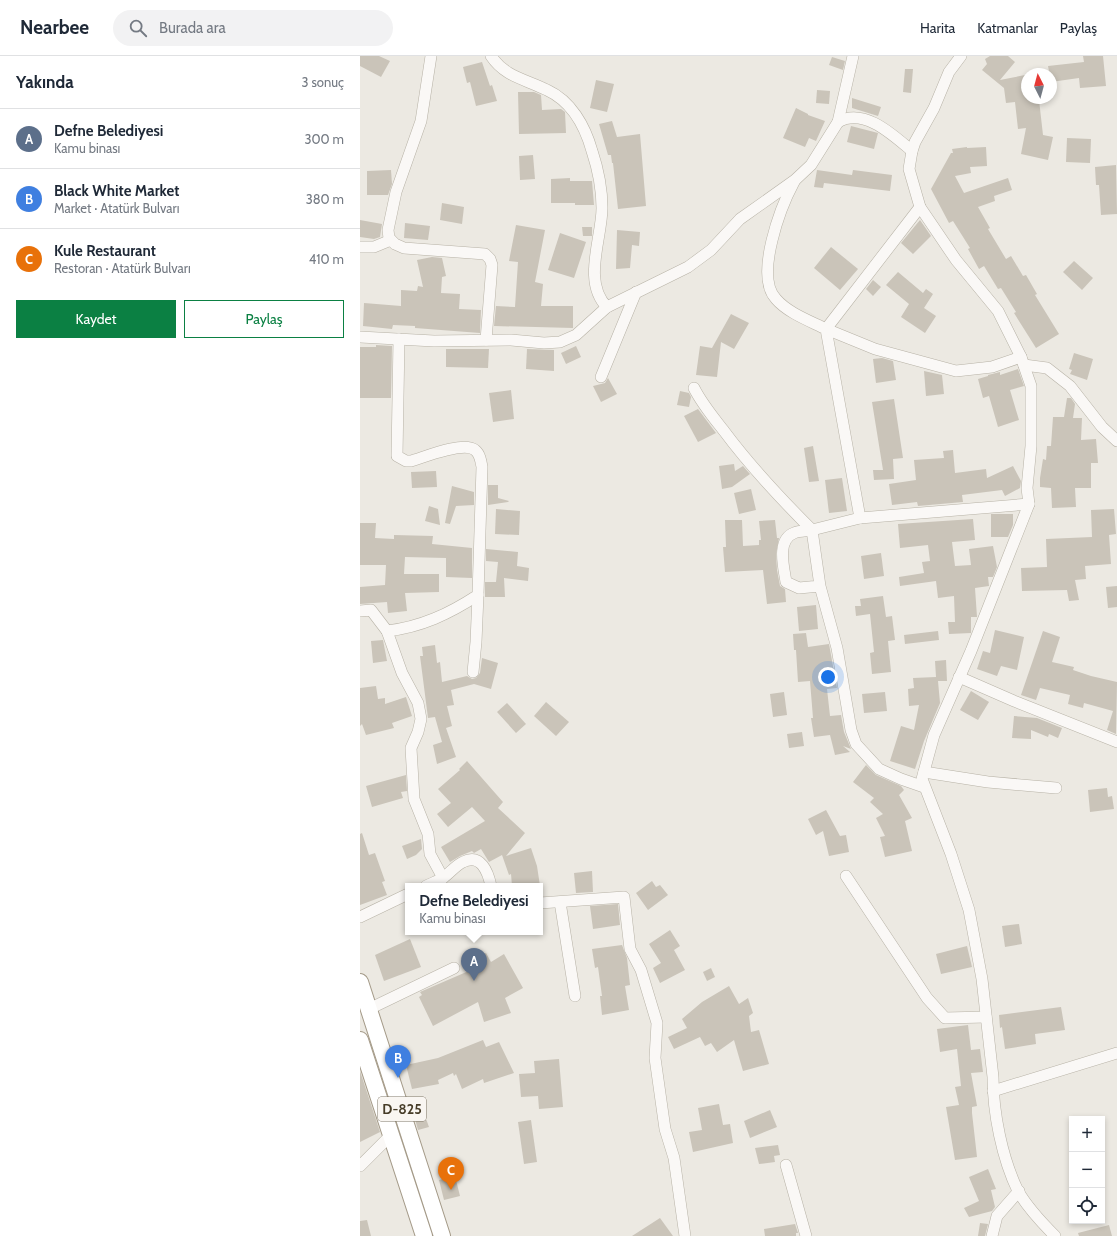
<!DOCTYPE html>
<html lang="tr">
<meta charset="utf-8">
<style>
body{margin:0;font-family:Cabin,sans-serif;background:#f2f2f3;color:#1f2937}
.controls{position:absolute;right:12px;bottom:12px;display:grid;overflow:hidden;border-radius:0px;box-shadow:0 2px 6px #0003}
.controls button{width:36px;height:36px;display:grid;place-items:center;padding:0;border:0;border-bottom:1px solid #e0e1e3;background:#fff;color:#1f2937;font:20px sans-serif}
.compass{position:absolute;left:661px;top:12px;width:36px;height:36px;border-radius:50%;background:#fff;box-shadow:0 2px 6px #0003;rotate:354deg}
.you{position:absolute;left:468px;top:621px;width:14px;height:14px;margin:-10px;border:3px solid #fff;border-radius:50%;background:#1a73e8;box-shadow:0 0 0 6px #1a73e833}
.badge{display:grid;place-items:center;width:26px;height:26px;border-radius:50%;background:#0b8043;color:#fff;font-size:13px;font-weight:700}
.pin{position:absolute;translate:-50% -33px;filter:drop-shadow(0 1px 2px #0008)}
.pin::after{content:'';position:absolute;top:21px;width:14px;height:12px;background:inherit;clip-path:polygon(0 0,100% 0,50% 100%)}
.popup{position:absolute;left:45px;top:827px;width:138px;height:52px;box-sizing:border-box;display:grid;place-content:center;border-radius:0px;background:#fff;filter:drop-shadow(0 1px 3px #0005);font-size:13px;white-space:nowrap;color:#747a83}
.popup b{font-size:15px;color:#1f2937}
.popup::after{content:'';position:absolute;left:50%;top:100%;margin-left:-8px;border:8px solid transparent;border-top-color:#fff}
.list{margin:0;padding:0;list-style:none}
h2{display:flex;justify-content:space-between;align-items:center;height:52px;margin:0;padding:0 16px;font-size:17px}
h2 small{font-size:13px;font-weight:400;color:#747a83}
.list li{display:grid;grid-template-columns:26px 1fr auto;gap:12px;align-items:center;box-sizing:border-box;height:60px;padding:0 16px;border-top:1px solid #e0e1e3}
.list b{display:block;font-size:15px;white-space:nowrap}
.list p{margin:0;font-size:13px;white-space:nowrap;color:#747a83}
.list em{font-size:13px;font-style:normal;color:#747a83}
.actions{display:flex;gap:8px;padding:12px 16px}
.actions a{flex:1;padding:9px 0;border:1px solid #0b8043;border-radius:0px;text-align:center;font-size:14px;color:#0b8043}
.actions .main{background:#0b8043;color:#fff}
.icon{flex:none;width:22px;height:22px;fill:none;stroke:currentColor;stroke-width:2;stroke-linecap:round;stroke-linejoin:round}
.map{position:relative;flex:none;width:757px;height:1180px;overflow:hidden}
header{display:flex;align-items:center;gap:24px;box-sizing:border-box;height:56px;padding:0 20px;background:#fff;border-bottom:1px solid #e0e1e3}
header strong{font-size:19px}
nav{display:flex;gap:22px;margin-inline-start:auto;font-size:14px}
.search{width:280px;height:36px;background:#f2f2f3;display:flex;align-items:center;gap:10px;box-sizing:border-box;padding:0 14px;border-radius:22px;color:#747a83;font-size:15px}
main{display:flex}
aside{flex:1;background:#fff}
.map>svg:first-child{display:block}
.building{fill:#cac4b9}
.lines{fill:none;stroke-linecap:round;stroke-linejoin:round}
.minor-casing{stroke:#b7b2a6;stroke-width:12}
.highway-casing{stroke:#a49a88;stroke-width:18}
.minor{stroke:#faf8f6;stroke-width:11}
.highway{stroke:#fff;stroke-width:16}
.labels{text-anchor:middle;stroke-width:3.5;stroke-linejoin:round;paint-order:stroke}
.shield{fill:#f9f6f2;stroke:#7c7465;stroke-width:1}
.shield-label{font-size:14px;font-weight:bold;fill:#463c28}
</style>
<header>
<strong>Nearbee</strong>
<div class="search"><svg class="icon" aria-label="search" viewBox="0 0 24 24"><circle cx="10" cy="10" r="6"/><path d="M15 15l6 6"/></svg>Burada ara</div>
<nav><a>Harita</a><a>Katmanlar</a><a>Paylaş</a></nav>
</header>
<main>
<aside>
<h2>Yakında<small>3 sonuç</small></h2>
<ul class="list">
<li><span class="badge" style="background:#5c6f8a">A</span><div><b>Defne Belediyesi</b><p>Kamu binası</p></div><em>300 m</em></li>
<li><span class="badge" style="background:#3f7fe0">B</span><div><b>Black White Market</b><p>Market · Atatürk Bulvarı</p></div><em>380 m</em></li>
<li><span class="badge" style="background:#e8710a">C</span><div><b>Kule Restaurant</b><p>Restoran · Atatürk Bulvarı</p></div><em>410 m</em></li>
</ul>
<div class="actions"><a class="main">Kaydet</a><a>Paylaş</a></div>
</aside>
<div class="map">
<svg width="757" height="1180" viewBox="0 0 757 1180">
<rect width="100%" height="100%" fill="#ece9e2"/>
<g class="building">
<path d="M0 0H19L30 5 21 21 0 10Z"/>
<path d="M630 0H648L655 6 640 24 665 19 667 42H669L670 45 679 44 683 79 693 81 688 104 661 98 666 72 658 73 655 46 646 47 644 32 622 14 627 8 625 3Z"/>
<path d="M723 0H743L746 30 720 32 719 22 691 26 688 10 724 6Z"/>
<path d="M472 1 485 5 483 14 469 9Z"/>
<path d="M122 6 130 30 132 29 137 45 116 50 110 26 107 27 103 11Z"/>
<path d="M545 13H553L551 37 543 36Z"/>
<path d="M236 24 254 28 247 56 230 52Z"/>
<path d="M457 34 470 35 469 48 456 47Z"/>
<path d="M158 36H174L181 39 182 54 201 53 205 56 206 77 159 78Z"/>
<path d="M492 42 521 51 518 60 492 52Z"/>
<path d="M436 52 448 58V59L465 65 456 85 449 82 445 91 423 82Z"/>
<path d="M252 65 257 81 280 78 286 150 258 153 253 107H252L251 99H248L239 68Z"/>
<path d="M491 70 518 77 514 93 487 86Z"/>
<path d="M707 82 731 83 730 107 706 106Z"/>
<path d="M607 91V92L626 91 627 110 610 111 611 117 595 120 604 137 648 122 652 134 634 140 635 145 618 151 630 172 628 173 646 203 651 200 663 220 666 219 677 238 675 239 699 278 676 292 654 257 656 256 641 232 638 233 624 210 619 213 608 193 610 192 593 165 589 167 571 133 591 97H593L592 93Z"/>
<path d="M173 99 175 123 160 124 159 100Z"/>
<path d="M756 109 757 158 741 159 739 129H736L735 111Z"/>
<path d="M31 114 32 128 28 139H7V115Z"/>
<path d="M457 114 492 119 493 114 532 119 530 135 464 127 463 132 454 131Z"/>
<path d="M210 122V125H232L234 149H215V147H191V123Z"/>
<path d="M82 147 104 151 102 168 80 164Z"/>
<path d="M0 164 22 168 20 181 14 183 0 181Z"/>
<path d="M560 164 571 180 553 198 541 187Z"/>
<path d="M45 167 70 170 68 184 44 182Z"/>
<path d="M156 169 185 174 175 226 183 228 181 250H213V272L134 270 136 250 155 251 158 206 149 205Z"/>
<path d="M222 171H232V180H223Z"/>
<path d="M257 174 280 176 279 190 272 189 270 212 256 213Z"/>
<path d="M200 177 226 186 214 222 188 214Z"/>
<path d="M471 191 498 213 480 234 454 212Z"/>
<path d="M72 201 82 202 86 220 82 221 81 237 100 238 99 253 121 254 120 277 55 272V270L33 269 32 273 3 270 4 247 41 250V234L57 235 58 230 63 231 57 204Z"/>
<path d="M714 205 733 222 722 234 703 216Z"/>
<path d="M538 216 563 237 566 233 573 238 564 252 576 260 565 277 541 261 549 248 526 229Z"/>
<path d="M513 224 521 231 513 240 506 233Z"/>
<path d="M371 258 389 267 374 293 361 286 357 321 336 319 340 290 352 292Z"/>
<path d="M16 289 32 290 31 342H0V291H16Z"/>
<path d="M216 290 221 301 206 308 201 297Z"/>
<path d="M86 293H129L128 312 86 311Z"/>
<path d="M167 293 194 294V315L166 313Z"/>
<path d="M714 297 733 303 727 324 710 318 712 314 709 313Z"/>
<path d="M522 302 533 305 536 324 516 327 513 303Z"/>
<path d="M658 313 664 330 650 334 659 364 638 371 629 340 623 342 618 323 628 320V319L640 316V319Z"/>
<path d="M564 315 582 319 584 338 566 340Z"/>
<path d="M248 322 257 338 241 346 233 330 245 327Z"/>
<path d="M151 334 154 363 133 366 129 337Z"/>
<path d="M320 335 329 337 331 341 329 351 317 349Z"/>
<path d="M707 342H711L715 348 713 362H722L721 384 736 383 738 407H731V432H715L716 451 692 452 691 432 680 431V422L683 403 686 404 687 390H691L693 361H704Z"/>
<path d="M534 343 543 402 533 403 534 423 514 424 513 414H523L512 346Z"/>
<path d="M338 353 356 377 338 386 324 360Z"/>
<path d="M453 390 459 425 449 426 444 392Z"/>
<path d="M593 394 595 417 626 413 627 422 653 410 661 425 660 432 645 440 642 434 602 439 603 446 558 450 557 446 532 449 529 428 556 424 554 404 584 402 583 395Z"/>
<path d="M374 408 375 415 383 410 390 418 372 431 362 433 359 410Z"/>
<path d="M76 415 77 431 52 432 51 416Z"/>
<path d="M482 422 487 455 469 457 465 424Z"/>
<path d="M128 429H138V442L149 445 148 446 128 449Z"/>
<path d="M92 430 114 436V449L96 450 90 468 85 467Z"/>
<path d="M391 433 396 454 379 458 374 437Z"/>
<path d="M69 450 78 453 80 469 65 465Z"/>
<path d="M136 453 160 455 159 479 135 478Z"/>
<path d="M754 453 756 478 749 479 751 508 725 510 726 523 715 524 719 544 709 545 707 534 662 535 661 512 687 511 686 483 732 481 731 454Z"/>
<path d="M631 458H653V469L648 481H631Z"/>
<path d="M613 463 615 484 592 486 595 510 611 509 609 493 633 490 637 511 633 521H628L629 530 615 532 617 561H611V577L589 578 588 566H595L594 540 578 542 576 525 540 530 539 521 564 517 562 506 570 505 568 489 540 492 538 468Z"/>
<path d="M365 464H382L383 490 399 489V484H401L399 465 415 464 417 482H419L416 498 417 514 420 530 425 533 426 546 407 548 403 514 365 516 363 491H366Z"/>
<path d="M0 467H16L15 482 34 483V479L73 480 72 488 112 492V522L86 521V502L45 501 44 518H79V536L45 537 47 555 28 557 27 546 0 548V531L25 529 26 509H0Z"/>
<path d="M126 493 158 496 157 510 169 512 168 525 144 522 145 541H125V526H136L138 506 126 505Z"/>
<path d="M521 497 524 520 504 523 501 500Z"/>
<path d="M757 530V551L748 552 746 531Z"/>
<path d="M523 540 526 561 532 560 535 584 528 585 531 616 512 618 510 597 514 596 510 558 496 560 495 550H501L500 543Z"/>
<path d="M456 549 458 573 439 575 437 551Z"/>
<path d="M635 574 664 581 657 614 641 610 637 620 617 613 623 595 630 597Z"/>
<path d="M578 575 579 584 545 588 544 579Z"/>
<path d="M683 575 700 581 692 606 714 611 713 614 731 620 757 626 756 678 747 674 753 655 724 647 723 652 708 648 710 639 680 632 676 644 661 639Z"/>
<path d="M446 577 448 591 469 588 477 632 467 633 470 660 481 659 484 676 491 693 483 690 490 696 475 699 470 679 454 681 451 662H453L450 625 438 626 436 594H434L433 578Z"/>
<path d="M23 584 27 605 13 607 11 585Z"/>
<path d="M75 589 77 607 80 606 82 626 107 620 112 623 116 622 120 617 122 602 138 607 131 633 114 628 91 634 94 649 87 650 92 670 86 672 96 701 77 708 73 689 82 686 75 661 68 662 60 600H63L62 591Z"/>
<path d="M586 604 587 625H578L580 647 564 685 555 713 530 705 541 670 554 674 559 649 549 650 548 633 554 632 553 622 576 621 575 605Z"/>
<path d="M16 630 18 643 25 642V648L46 641 52 660 32 667 34 672 6 679 2 668 0 670V632Z"/>
<path d="M611 635 629 646 618 664 600 654Z"/>
<path d="M424 636 427 659 413 661 410 638Z"/>
<path d="M525 636 527 655 504 657 502 638Z"/>
<path d="M186 646 209 666 196 680 174 660Z"/>
<path d="M147 647 166 668 156 677 137 656Z"/>
<path d="M654 660 677 662 702 672 698 682 689 678 688 681 671 674V683L652 682Z"/>
<path d="M442 676 444 690 429 692 427 678Z"/>
<path d="M107 705 143 746 138 752 165 777 146 800 171 792 177 810 180 830H152L151 818 149 819 142 799 129 806 121 793 114 797 112 795 100 800 90 806 81 791 125 765 112 751 88 771 77 758 91 747 78 733 100 714 99 713Z"/>
<path d="M506 709 516 719 541 730 544 734 539 739 552 762 545 765 552 795 525 801 520 781 525 780 516 762 523 758 510 746 514 742 493 726Z"/>
<path d="M46 719 47 735 41 736 43 742 12 751 6 730Z"/>
<path d="M747 732 748 741 752 740 754 753 730 756 728 734Z"/>
<path d="M466 754 480 780 486 779 489 796 469 800 463 775 456 779 448 763Z"/>
<path d="M2 777 9 799 15 797 25 825 22 826 27 839 0 849V778Z"/>
<path d="M61 783 62 793 56 799 47 803 42 790Z"/>
<path d="M232 815 233 836 216 837 214 817Z"/>
<path d="M292 825 296 831 300 829 308 839 288 854 276 837Z"/>
<path d="M258 848 260 869 233 873 230 850Z"/>
<path d="M659 868 662 888 645 891 642 870Z"/>
<path d="M310 874 320 890 314 894 325 914 300 927 293 912 301 907 289 888Z"/>
<path d="M50 883 61 911 24 925 15 899Z"/>
<path d="M262 889 267 902 270 929 265 930 269 954 242 959 240 940H242L238 911 235 912 232 893Z"/>
<path d="M607 890 612 911 581 918 576 898Z"/>
<path d="M126 897 131 906 144 898 163 932 145 942 151 957 124 966 118 946 73 970 59 941 62 939 60 936 111 914 108 905Z"/>
<path d="M351 912 355 921 347 925 343 916Z"/>
<path d="M369 930 379 948 388 942 393 957 389 960 391 976 399 974 409 1008 383 1015 374 984 357 996 351 987 345 990 340 981 314 993 308 981 327 972 322 963 342 946Z"/>
<path d="M701 951 705 974 675 978 676 988 645 993 642 971 640 972 639 959Z"/>
<path d="M608 969 611 994 620 993 623 1016 611 1017 617 1050 612 1051V1057L617 1101 595 1104 586 1051 599 1049 595 1031 601 1030 597 993 580 996 577 973Z"/>
<path d="M123 984 126 991 139 986 154 1017 124 1027 123 1023 102 1033 96 1018 94 1020 93 1017 78 1024 79 1028 52 1033 46 1009 78 1002Z"/>
<path d="M199 1003 203 1051 179 1053 178 1040 161 1041 159 1018 175 1017 174 1005Z"/>
<path d="M0 1015 20 1076 0 1086Z"/>
<path d="M359 1048 363 1069 370 1068 373 1087 333 1096 329 1076 342 1074 338 1052Z"/>
<path d="M410 1054 417 1071 390 1082 384 1065Z"/>
<path d="M65 1060 69 1071 58 1074 55 1063Z"/>
<path d="M171 1064 177 1106 164 1108 158 1066Z"/>
<path d="M418 1089 420 1099 414 1100 415 1106 399 1108 395 1092Z"/>
<path d="M628 1113 636 1133 631 1134 635 1151 632 1155 609 1161 604 1152 619 1145 609 1121Z"/>
<path d="M95 1120 100 1140 84 1144 79 1124Z"/>
<path d="M300 1162 313 1180H272Z"/>
<path d="M7 1164 11 1180H0V1165Z"/>
<path d="M620 1167 628 1168 625 1180H618Z"/>
<path d="M435 1168 438 1177H436V1180H405L404 1173Z"/>
<path d="M749 1169 752 1180H719L718 1177Z"/>
</g>
<g class="lines">
<defs>
<g id="minor">
<path d="M71 0 61 65 36 136 28 174 29 182 35 188 44 192 125 198 130 203 132 209 126 284"/>
<path d="M131 0C145 21 165 23 187 34 211 45 225 70 232 95 238 113 242 133 242 152 242 182 222 226 247 251"/>
<path d="M601 0 589 16 574 52 555 86 552 95 549 113 560 151 596 204 638 255 661 301 671 330V390L667 432 669 448 611 595 574 679 562 723 591 798 609 854 622 923 633 1021C633 1057 642 1102 658 1135 667 1151 682 1167 695 1180"/>
<path d="M478 66C504 51 533 79 552 95"/>
<path d="M434 126C421 150 394 220 416 243 428 257 450 265 466 273L500 462"/>
<path d="M560 151 466 273 515 293 596 315 632 311 661 301"/>
<path d="M0 191H14L31 184"/>
<path d="M0 281 74 285 151 284 184 287 200 286 216 279 247 251 328 211 351 194 380 163 435 124 451 109 478 66 493 0"/>
<path d="M664 309 687 312 710 330 742 371 757 385"/>
<path d="M241 321 276 236"/>
<path d="M334 332C342 348 353 361 364 375 390 410 421 443 452 474L500 462 669 448"/>
<path d="M460 530 439 532 426 526C424 512 416 484 434 477 439 475 447 475 452 474L460 530 477 592 491 674 496 688 519 713 541 723 564 731"/>
<path d="M0 555 11 554 27 575 42 617 58 647 61 663 58 676 51 692 54 743 68 778 70 798 83 822"/>
<path d="M27 575C61 571 89 558 118 539L122 411C121 405 120 398 115 394 103 385 65 401 51 405H46L37 400 39 283"/>
<path d="M113 616 116 586 118 539"/>
<path d="M599 621 654 645 757 686"/>
<path d="M564 716 628 726 696 732"/>
<path d="M486 820 567 942 585 962 626 961"/>
<path d="M66 830C72 827 78 825 83 822 90 817 96 809 103 806 121 797 128 816 131 830"/>
<path d="M200 846 215 940"/>
<path d="M180 847 264 841 270 893 281 914 297 967 295 1002 305 1073 314 1102 325 1180"/>
<path d="M0 861 48 838"/>
<path d="M9 953 94 912"/>
<path d="M633 1035 757 997"/>
<path d="M426 1109 446 1180"/>
<path d="M0 1110 31 1079"/>
<path d="M632 1180 637 1160 659 1135"/>
</g>
<g id="highway">
<path d="M0 926 82 1180"/>
<path d="M0 984 64 1180"/>
</g>
</defs>
<use href="#minor" class="minor-casing"/>
<use href="#highway" class="highway-casing"/>
<use href="#minor" class="minor"/>
<use href="#highway" class="highway"/>
</g>
<g class="labels">
<rect class="shield" x="18" y="1041" width="48" height="24" rx="3"/>
<g class="shield-label">
<text x="42" y="1058">D-825</text>
</g>
</g>
</svg>
<div class="controls">
<button>+</button>
<button>−</button>
<button><svg class="icon" aria-label="locate" viewBox="0 0 24 24"><circle cx="12" cy="12" r="6"/><path d="M12 2v4M12 18v4M2 12h4M18 12h4"/></svg></button>
</div>
<svg class="compass" viewBox="-18 -18 36 36"><path d="M0-13l5 13h-10z" fill="#e53935"/><path d="M0 13l5-13h-10z" fill="#747a83"/></svg>
<div class="you"></div>
<div class="pin badge" style="left:114px;top:925px;background:#5c6f8a">A</div>
<div class="popup"><b>Defne Belediyesi</b>Kamu binası</div>
<div class="pin badge" style="left:38px;top:1022px;background:#3f7fe0">B</div>
<div class="pin badge" style="left:91px;top:1134px;background:#e8710a">C</div>
</div>
</main>
